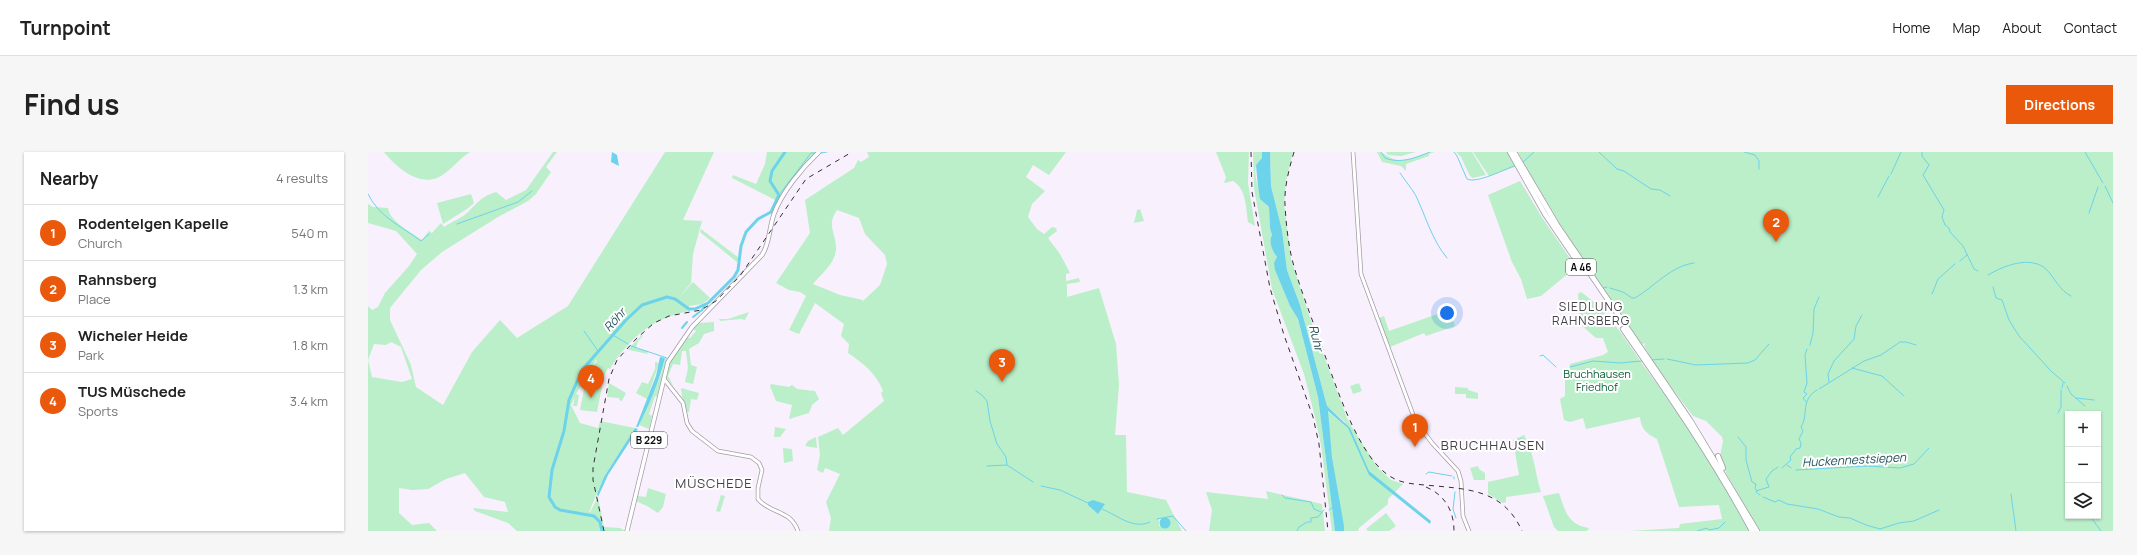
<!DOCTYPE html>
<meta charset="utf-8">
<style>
body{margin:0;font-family:Manrope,sans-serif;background:#f6f6f6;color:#222}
.controls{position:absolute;right:12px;bottom:12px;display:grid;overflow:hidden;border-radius:0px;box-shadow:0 1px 3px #0004}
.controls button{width:36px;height:36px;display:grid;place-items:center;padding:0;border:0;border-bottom:1px solid #e0e0e0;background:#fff;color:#222;font:20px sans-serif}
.you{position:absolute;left:1079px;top:161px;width:14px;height:14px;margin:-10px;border:3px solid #fff;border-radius:50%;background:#1a73e8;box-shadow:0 0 0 6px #1a73e833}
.badge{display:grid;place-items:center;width:26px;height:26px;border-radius:50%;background:#ea580c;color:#fff;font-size:13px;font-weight:700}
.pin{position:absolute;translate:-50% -33px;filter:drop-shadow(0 1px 2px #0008)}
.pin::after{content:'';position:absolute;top:21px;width:14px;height:12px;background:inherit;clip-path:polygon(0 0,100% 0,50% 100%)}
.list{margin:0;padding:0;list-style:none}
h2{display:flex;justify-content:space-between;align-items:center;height:52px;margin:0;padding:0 16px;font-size:17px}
h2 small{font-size:13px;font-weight:400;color:#767676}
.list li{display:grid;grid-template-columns:26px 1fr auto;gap:12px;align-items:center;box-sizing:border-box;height:56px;padding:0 16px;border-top:1px solid #e0e0e0}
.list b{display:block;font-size:15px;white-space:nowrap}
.list p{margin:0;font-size:13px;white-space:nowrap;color:#767676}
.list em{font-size:13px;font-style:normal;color:#767676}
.icon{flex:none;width:22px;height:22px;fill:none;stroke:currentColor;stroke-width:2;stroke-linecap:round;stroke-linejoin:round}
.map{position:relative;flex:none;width:1745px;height:379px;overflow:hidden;border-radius:0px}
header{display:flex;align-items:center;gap:24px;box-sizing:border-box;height:56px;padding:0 20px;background:#fff;border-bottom:1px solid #e0e0e0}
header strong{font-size:19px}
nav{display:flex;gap:22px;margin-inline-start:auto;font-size:14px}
.intro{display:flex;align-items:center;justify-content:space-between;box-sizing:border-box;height:96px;padding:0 24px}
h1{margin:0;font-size:28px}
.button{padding:10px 18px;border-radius:0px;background:#ea580c;color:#fff;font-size:14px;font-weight:700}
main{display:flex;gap:24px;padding:0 24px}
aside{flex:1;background:#fff;border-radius:0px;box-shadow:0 1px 3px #0004}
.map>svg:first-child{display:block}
.green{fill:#baefc9;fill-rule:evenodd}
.water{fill:#6cd3ea}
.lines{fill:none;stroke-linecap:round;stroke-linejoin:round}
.stream{stroke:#6cd3ea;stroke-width:1}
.canal{stroke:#6cd3ea;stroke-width:2}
.river{stroke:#6cd3ea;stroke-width:3}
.secondary-casing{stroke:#a39ba7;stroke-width:4.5}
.primary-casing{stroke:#a39ba7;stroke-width:5}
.highway-casing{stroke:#a39ba7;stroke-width:6}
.secondary{stroke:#fff;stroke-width:3}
.primary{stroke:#fff;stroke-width:3.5}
.highway{stroke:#fff;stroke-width:4.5}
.rail{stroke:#332f35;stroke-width:1;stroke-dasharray:5 5;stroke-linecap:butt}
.labels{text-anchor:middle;stroke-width:4;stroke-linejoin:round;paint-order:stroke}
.shield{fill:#fff;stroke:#565456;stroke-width:1}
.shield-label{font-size:10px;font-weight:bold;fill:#0d0a0e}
.park-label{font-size:11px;fill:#045e32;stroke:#fff}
.neighbourhood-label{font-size:12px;letter-spacing:1px;fill:#464049;stroke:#fff}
.water-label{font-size:12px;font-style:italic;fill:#26535d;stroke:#fff}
.quarter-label{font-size:13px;letter-spacing:1px;fill:#464049;stroke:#fff}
</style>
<header>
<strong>Turnpoint</strong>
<nav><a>Home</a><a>Map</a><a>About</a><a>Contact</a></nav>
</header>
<div class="intro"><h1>Find us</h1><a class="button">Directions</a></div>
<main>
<aside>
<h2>Nearby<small>4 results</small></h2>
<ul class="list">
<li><span class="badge">1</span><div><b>Rodentelgen Kapelle</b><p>Church</p></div><em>540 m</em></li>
<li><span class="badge">2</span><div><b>Rahnsberg</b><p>Place</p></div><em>1.3 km</em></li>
<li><span class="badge">3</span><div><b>Wicheler Heide</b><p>Park</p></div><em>1.8 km</em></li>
<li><span class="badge">4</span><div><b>TUS Müschede</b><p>Sports</p></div><em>3.4 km</em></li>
</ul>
</aside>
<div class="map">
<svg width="1745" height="379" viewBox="0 0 1745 379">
<rect width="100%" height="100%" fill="#f8f0fc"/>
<g class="green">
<path d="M16 0H102C91 7 84 17 73 24 52 36 29 16 16 0Z"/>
<path d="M185 0H189L178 15 183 20 168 42 160 49 130 65 74 100 53 118 22 156V168L43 213 48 235 75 253 104 200 132 168 149 186 200 154 297 0H346L315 68 334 69 325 102 323 131 310 147 325 130 342 146 334 152 321 154 322 159C286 165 261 186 242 217L240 216 236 224 224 216 229 209 228 208 208 242 211 243 209 254H205L207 245 203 253 212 271 230 276 232 269 267 276 236 325 221 360H222L230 345 236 375 252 376 258 379H149L140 371 107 359 105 356 140 360 137 350 116 345 97 321 78 327 60 337 44 338 31 336V361L44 373 61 371 69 379H0V154L4 158 10 155 17 141 41 114 49 102 28 79 0 71V52L5 55 20 56C22 70 43 80 54 88L61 79 64 81 73 71 76 75C83 70 94 66 100 60 109 51 114 44 128 40L138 48 158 38ZM23 190 33 195 44 227 34 230 4 225 0 208 6 192 18 193Z"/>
<path d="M399 0H449L411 50 364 26 365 23 388 32 397 12Z"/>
<path d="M499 0H698L681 23 665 13 658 25 677 39 664 52 660 65 669 77 676 82 684 75 688 76 689 79 680 86 692 102 702 121 698 122V129L711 126 712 130 699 132V145L731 136 748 192 751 233 747 283H758L759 340 798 348 814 379H461L463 366 458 350 472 322 457 316 455 321 449 318 452 303 450 285 470 276 475 283 516 249 513 241 515 239C508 221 495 211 480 201L481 192 473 184 476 172 447 151 431 182 421 178 438 144 432 140 421 138 408 131 442 81 437 48 486 16 490 8 493 10 501 5ZM469 58 491 66 497 82 517 103 519 112 512 133 494 150 495 148 472 143 445 132C453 122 468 111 468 96 468 80 458 74 469 58ZM791 367H801L802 374H791Z"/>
<path d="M848 0H881L880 31 887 74 880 70C878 56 878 36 865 29L856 31 858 25Z"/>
<path d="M885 0H894L895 3C894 8 890 10 888 14 885 23 893 50 901 55L902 76 904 83C900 90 905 100 909 105L907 118 922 154 930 167 950 245 967 379H964L953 293 947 265 936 222 904 137 886 36Z"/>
<path d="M902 0H925L918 29 916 52 923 107 943 169 979 266 985 277 1010 316 1023 328 1035 332 1020 347V352L991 376 990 379H976L964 305 959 259 976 272 977 270 959 254 932 153 919 118 914 78 903 34Z"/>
<path d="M1009 0C1018 0 1022 9 1032 8 1045 8 1055 0 1067 0L1061 2V4L1038 12V19L1033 14 1014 10Z"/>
<path d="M1018 0H1048L1033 4 1020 3Z"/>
<path d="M1088 0H1104L1118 23 1105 26 1102 24 1093 5Z"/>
<path d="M1105 0H1140L1147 15 1121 24Z"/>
<path d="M1150 0H1745V379H1391L1359 323 1353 309 1352 304 1355 289 1354 285 1338 269 1325 264 1288 215 1276 194 1277 192V190L1275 193 1271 190 1240 146 1173 43ZM1700 262H1730V364H1700Z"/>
<path d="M1152 29 1175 67 1208 115 1173 144 1159 147 1153 127 1144 110 1120 43Z"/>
<path d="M103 42 106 51 99 57 75 72 69 51Z"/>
<path d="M772 57 776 69 766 71 769 58Z"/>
<path d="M333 77 371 106 369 110 332 80Z"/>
<path d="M1213 140C1241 159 1259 190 1278 217 1316 269 1352 322 1381 379H1262L1311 376 1312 372 1354 367 1351 353 1311 355 1289 287C1279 282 1273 277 1272 265L1218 277 1215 266 1202 270 1196 268 1192 247 1197 244V228L1202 223V212L1235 203 1240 200 1235 186H1228L1212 172 1210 142Z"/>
<path d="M1081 158 1087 174 1058 184 1056 181 1022 195 1011 166 1016 164 1021 179Z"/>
<path d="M381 160 377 168 373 167 352 169 351 167H360Z"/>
<path d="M346 170V179L336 182 331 191 321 197 323 213 329 215 325 232 317 230 320 216 318 199H314L312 213 305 212 300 224 306 235 298 225 302 211 318 185 322 186 328 179 324 176 332 171Z"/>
<path d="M274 183 275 184 270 189 268 196 279 199 280 202 261 198 260 197Z"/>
<path d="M297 206 299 207 289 245 287 244 281 262 284 264 281 277 271 273 293 222Z"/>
<path d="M287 210 291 211 279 247 268 241 274 230 280 232 287 217Z"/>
<path d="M222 227 230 229 229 234H234L229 260 212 258 217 232 229 233 221 232Z"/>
<path d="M241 231 258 241 254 249 251 248V246L239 245Z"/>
<path d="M991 231 994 239 985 242 982 234Z"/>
<path d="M403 232 421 235 424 233 429 237 447 239 451 247 444 253 441 261 421 267 424 253 408 249 402 234Z"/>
<path d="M1087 235 1100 236V238L1110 241V247L1098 246V242H1087Z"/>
<path d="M313 236 331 241 329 248 323 247 321 260H319L314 245Z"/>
<path d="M407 275 418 277 412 285H406Z"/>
<path d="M1156 283C1166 300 1167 321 1173 340L1138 345V350L1135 351 1120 342V330L1151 323 1145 288Z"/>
<path d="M448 285 449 296 437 294 440 289Z"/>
<path d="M415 296 424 297 425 309 416 311Z"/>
<path d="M1110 314 1111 317 1117 321V328H1106L1102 316Z"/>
<path d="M280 336 298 342 295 355 290 361 279 354 268 349 270 344 278 345Z"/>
<path d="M898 339 954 352 957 379H841L844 358 838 340 900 347Z"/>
<path d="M1191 341C1197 359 1200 373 1221 376L1219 379H1190L1186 375 1175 344Z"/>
<path d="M353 343 357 344 352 360 348 359Z"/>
<path d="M1018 361 1028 374 1021 379H1000L998 377Z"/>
</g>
<g class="water">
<path d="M244 0 249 3 251 14 243 10Z"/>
<path d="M894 0H902L903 34 914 78 919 118 932 153 959 254 982 276 1001 319 1063 369 1062 372 1001 323 980 276 960 259 964 305 976 374V379H967L950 245 930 167 922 154 907 118 906 111 909 105C905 100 900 90 904 83L902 76 901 55 892 47C890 36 889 25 888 13L894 6Z"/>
<path d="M292 205 297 206C291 230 281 253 270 275H268L288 224Z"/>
<path d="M267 276 270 277 240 323 230 345 229 342 236 325Z"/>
<circle cx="1153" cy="292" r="5.5"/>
<path d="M725 348 737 352 730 362 720 353V350Z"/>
<circle cx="797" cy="371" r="5.5"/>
</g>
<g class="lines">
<g class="stream">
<path d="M1013 0 1017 6C1033 12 1047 6 1062 0"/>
<path d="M1086 0 1089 4 1099 27C1108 32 1138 17 1148 13"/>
<path d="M1231 0 1249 17 1256 19 1283 37 1292 38 1302 44"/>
<path d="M1376 0 1387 3 1391 9V17"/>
<path d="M1554 0V4L1561 13 1555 23 1576 58 1574 65 1577 73 1581 76 1582 80 1595 94 1606 117 1610 119"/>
<path d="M1717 0 1735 31"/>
<path d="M453 1 459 0"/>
<path d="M1155 10 1166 0"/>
<path d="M1032 21C1037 29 1043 35 1048 44 1058 65 1064 88 1079 106"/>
<path d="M1523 22 1533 0"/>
<path d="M1737 34 1745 51"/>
<path d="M0 42C11 65 33 74 53 89L61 82"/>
<path d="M411 43 443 1H448"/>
<path d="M1510 45 1521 24"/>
<path d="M1721 61 1730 35"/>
<path d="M89 72 150 50 164 39"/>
<path d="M1592 109 1599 103"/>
<path d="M1620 123C1635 114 1662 103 1678 117 1687 126 1691 138 1703 144"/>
<path d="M1625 135 1628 146 1634 148 1641 168 1651 184 1683 219 1697 231"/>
<path d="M1235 136 1239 135"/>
<path d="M1242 136 1255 140 1264 146H1267C1287 134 1303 114 1326 111"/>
<path d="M1564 142 1570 127 1587 112"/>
<path d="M216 179 230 199"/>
<path d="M245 183 260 192"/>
<path d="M1442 193 1445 181 1446 157 1451 145"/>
<path d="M263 194 299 206"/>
<path d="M1172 204 1175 203 1188 215"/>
<path d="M1299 207 1328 213 1380 211 1387 208 1401 192"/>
<path d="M1283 208 1296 207"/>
<path d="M1202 215 1225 209 1252 211 1274 209"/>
<path d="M1484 216 1514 224 1536 244"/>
<path d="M1461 230 1460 222 1466 209 1486 187 1488 174 1494 163"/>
<path d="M1699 234 1703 242 1717 254"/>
<path d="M1694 236 1695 231"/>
<path d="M1451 237 1496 209 1513 203 1532 190H1538L1548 193"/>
<path d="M608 239 614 243 619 249 622 269 629 292 638 305 639 313"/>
<path d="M1708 246 1726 248"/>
<path d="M1438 250 1435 246 1439 242 1436 240 1439 231 1437 203 1439 197"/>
<path d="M1690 261 1693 255V238"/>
<path d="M1370 285 1378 295V308L1384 330 1388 332 1387 336 1389 339"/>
<path d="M1419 313 1423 316"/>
<path d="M619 314 639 313 665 330"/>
<path d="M1414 316 1423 308 1422 305 1428 297 1432 296 1433 291 1431 287 1435 279 1433 275C1441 262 1432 248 1449 238"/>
<path d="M1428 318 1498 314 1532 316 1546 312 1561 296"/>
<path d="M1058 322 1061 320 1084 324"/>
<path d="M1086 325V327"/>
<path d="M1699 332 1700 333"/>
<path d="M673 334 692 338 720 351"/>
<path d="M1388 339 1401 335 1398 327 1404 319 1410 315"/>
<path d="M1087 340 1085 357 1088 366"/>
<path d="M1388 340 1392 343"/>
<path d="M1643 342 1648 379"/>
<path d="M914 343 917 346 943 350 946 357 953 360"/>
<path d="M1395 345 1407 350 1411 348 1419 352 1450 357 1471 365 1482 366 1498 373 1512 377 1531 371 1546 369 1571 358"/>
<path d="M734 357C749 363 765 378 782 370"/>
<path d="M961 358 965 355"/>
<path d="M1722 364 1733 379"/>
<path d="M789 367 805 364 818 379"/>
<path d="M929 379 931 375 939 370H943V366L950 365 956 358"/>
<path d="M1329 379 1339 376 1341 378 1351 376 1357 370"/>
</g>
<g class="canal">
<path d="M325 165 334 158 337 153"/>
<path d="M314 176 319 170"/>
</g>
<path class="river" d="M234 379 232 370 226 364 192 358 187 355 181 345 184 318 196 279 201 248 214 218 258 168 274 153 299 145 307 147 321 157H327L340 151 366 125 370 118 373 94 378 80 390 67 403 60 411 43 402 29 404 19 417 0"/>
<defs>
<g id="secondary">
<path d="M985 0 993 122 1047 268 1064 291 1090 319 1093 329 1095 364 1101 379"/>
<path d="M296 227 315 251 319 271 324 279 350 299 383 305 391 311 394 318 390 336V347C402 362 422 357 430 379"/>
</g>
<path id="primary" d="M259 379 300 210 324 175 394 103C402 91 401 76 406 62 414 40 434 16 451 0"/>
<g id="highway">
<path d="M1142 0 1177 62 1215 118"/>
<path d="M1146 0 1189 73 1322 268 1389 379"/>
<path d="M1255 177C1301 243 1346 308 1384 379"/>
<path d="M1350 304 1355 316"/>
</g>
</defs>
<use href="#secondary" class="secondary-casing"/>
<use href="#primary" class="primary-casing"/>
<use href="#highway" class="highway-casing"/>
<use href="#secondary" class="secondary"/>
<use href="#primary" class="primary"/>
<use href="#highway" class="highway"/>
<g class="rail">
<path d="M883 0 884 40 902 136 916 183 945 265 951 292 960 379"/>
<path d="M926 0C921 17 916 36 917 53 918 71 920 90 924 107 931 134 942 161 951 187 965 224 987 300 1020 323 1031 331 1044 332 1057 333 1097 337 1135 336 1154 379"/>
<path d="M1058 335C1077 343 1086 359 1086 379"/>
<path d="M236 379 225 328V316L241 227 249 208 268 187 286 171 301 164 333 158 348 149 372 124 438 27 484 0"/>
</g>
</g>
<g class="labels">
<g class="shield">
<rect x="1198" y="107" width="30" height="16" rx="3"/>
<rect x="263" y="280" width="36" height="16" rx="3"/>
</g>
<g class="shield-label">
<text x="1213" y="119">A 46</text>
<text x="281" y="292">B 229</text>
</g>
<g class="park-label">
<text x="1229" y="226">Bruchhausen<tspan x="1229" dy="13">Friedhof</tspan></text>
</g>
<g class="neighbourhood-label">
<text x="1223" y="159">SIEDLUNG<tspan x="1223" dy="14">RAHNSBERG</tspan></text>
</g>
<g class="water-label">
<text transform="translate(247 168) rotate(-48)" y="4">Röhr</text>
<text transform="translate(948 186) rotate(76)" y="4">Ruhr</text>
<text transform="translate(1486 308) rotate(-3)" y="4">Huckennestsiepen</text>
</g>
<g class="quarter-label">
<text x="1125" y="298">BRUCHHAUSEN</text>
<text x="346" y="336">MÜSCHEDE</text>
</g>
</g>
</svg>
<div class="controls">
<button>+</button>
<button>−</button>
<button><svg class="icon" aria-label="layers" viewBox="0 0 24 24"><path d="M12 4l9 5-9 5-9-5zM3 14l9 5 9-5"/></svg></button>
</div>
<div class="you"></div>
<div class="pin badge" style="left:1047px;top:295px">1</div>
<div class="pin badge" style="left:1408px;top:90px">2</div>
<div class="pin badge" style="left:634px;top:230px">3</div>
<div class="pin badge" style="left:223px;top:246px">4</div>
</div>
</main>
